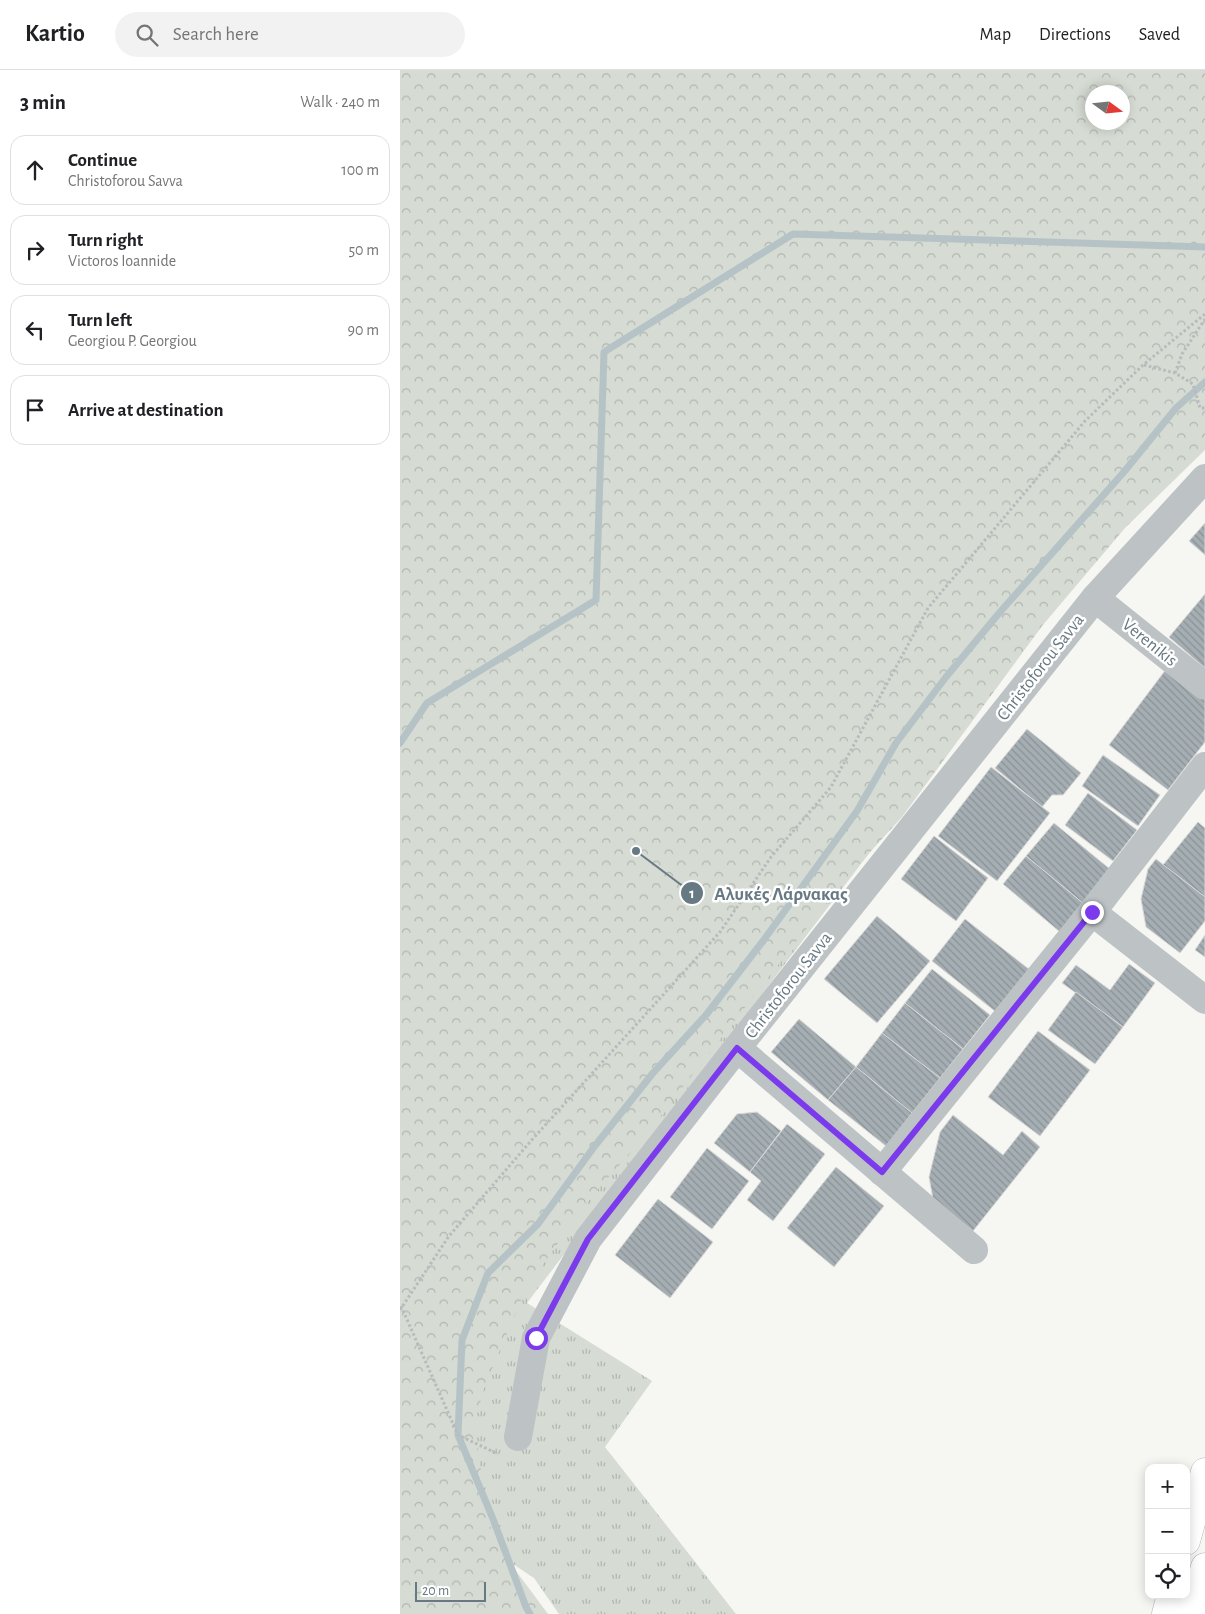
<!DOCTYPE html>
<meta charset="utf-8">
<style>
body{margin:0;font-family:"Alegreya Sans",sans-serif;background:#f2f2f2;color:#202124}
.controls{position:absolute;right:15px;bottom:15px;display:grid;overflow:hidden;border-radius:10px;box-shadow:0 2px 12px #0003}
.controls button{width:45px;height:45px;display:grid;place-items:center;padding:0;border:0;border-bottom:1px solid #e0e0e0;background:#fff;color:#202124;font:25px sans-serif}
.compass{position:absolute;left:685px;top:15px;width:45px;height:45px;border-radius:50%;background:#fff;box-shadow:0 2px 12px #0003;rotate:105deg}
.scale{position:absolute;left:15px;bottom:12px;width:71px;box-sizing:border-box;padding-left:5px;border:2px solid #677983;border-top:0;font-size:14px;line-height:18px;white-space:nowrap;color:#677983;-webkit-text-stroke:4px #fff;paint-order:stroke}
.stop{position:absolute;width:15px;height:15px;margin:-11px;border:4px solid #7c3aed;border-radius:50%;background:#fff}
.stop.end{background:#7c3aed;border-color:#fff;box-shadow:0 1px 5px #0008}
.list{margin:0;padding:0;list-style:none}
h2{display:flex;justify-content:space-between;align-items:center;height:65px;margin:0;padding:0 20px;font-size:21px}
h2 small{font-size:16px;font-weight:400;color:#757577}
.list li{display:grid;grid-template-columns:32px 1fr auto;gap:15px;align-items:center;box-sizing:border-box;height:70px;margin:0 10px 10px;padding:0 10px;border:1px solid #e0e0e0;border-radius:15px}
.list b{display:block;font-size:19px;white-space:nowrap}
.list p{margin:0;font-size:16px;white-space:nowrap;color:#757577}
.list em{font-size:16px;font-style:normal;color:#757577}
.icon{flex:none;width:28px;height:28px;fill:none;stroke:currentColor;stroke-width:2;stroke-linecap:round;stroke-linejoin:round}
.map{position:relative;flex:none;width:805px;height:1544px;overflow:hidden}
header{display:flex;align-items:center;gap:30px;box-sizing:border-box;height:70px;padding:0 25px;background:#fff;border-bottom:1px solid #e0e0e0}
header strong{font-size:24px}
nav{display:flex;gap:28px;margin-inline-start:auto;font-size:18px}
.search{width:350px;height:45px;background:#f2f2f2;display:flex;align-items:center;gap:12px;box-sizing:border-box;padding:0 18px;border-radius:28px;color:#757577;font-size:19px}
main{display:flex}
aside{flex:1;background:#fff}
.map>svg:first-child{display:block}
.grass{fill:url(#grass-tufts)}
.park{fill:url(#park-crowns);fill-rule:evenodd}
.lines{fill:none;stroke-linecap:round;stroke-linejoin:round}
.stream{stroke:#b5c3c6;stroke-width:7}
.building{fill:url(#building-back-hatch);stroke:#d8d8d6}
.major-casing{stroke:#b1b7ba;stroke-width:29}
.path{stroke:#b8bbbd;stroke-width:3;stroke-dasharray:2.5 2.5;stroke-linecap:butt}
.minor{stroke:#bdc2c5;stroke-width:28}
.major{stroke:#fff;stroke-width:28}
.route{stroke:#7c3aed;stroke-width:6}
.labels{text-anchor:middle;stroke-width:5;stroke-linejoin:round;paint-order:stroke}
.street-label{font-size:18px;fill:#677983;stroke:#fff}
.leader{fill:none;stroke:#677983;stroke-width:2}
.callout-dot{fill:#677983;stroke:#fff;stroke-width:2}
.mark-label{font-size:15px;text-anchor:middle;font-weight:bold;fill:#fff}
.callout-label{font-size:19px;text-anchor:middle;font-weight:bold;fill:#677983;stroke:#fff;stroke-width:5;stroke-linejoin:round;paint-order:stroke}
</style>
<header>
<strong>Kartio</strong>
<div class="search"><svg class="icon" aria-label="search" viewBox="0 0 24 24"><circle cx="10" cy="10" r="6"/><path d="M15 15l6 6"/></svg>Search here</div>
<nav><a>Map</a><a>Directions</a><a>Saved</a></nav>
</header>
<main>
<aside>
<h2>3 min<small>Walk · 240 m</small></h2>
<ul class="list">
<li><svg class="icon" aria-label="ahead" viewBox="0 0 24 24"><path d="M12 20V5M6 11l6-6 6 6"/></svg><div><b>Continue</b><p>Christoforou Savva</p></div><em>100 m</em></li>
<li><svg class="icon" aria-label="right" viewBox="0 0 24 24"><path d="M7 20v-9h11M14 6l5 5-5 5"/></svg><div><b>Turn right</b><p>Victoros Ioannide</p></div><em>50 m</em></li>
<li><svg class="icon" aria-label="left" viewBox="0 0 24 24"><path d="M17 20v-9H6M10 6l-5 5 5 5"/></svg><div><b>Turn left</b><p>Georgiou P. Georgiou</p></div><em>90 m</em></li>
<li><svg class="icon" aria-label="arrive" viewBox="0 0 24 24"><path d="M6 21V4h12l-3 4 3 4H6"/></svg><div><b>Arrive at destination</b></div></li>
</ul>
</aside>
<div class="map">
<svg width="805" height="1544" viewBox="0 0 805 1544">
<defs>
<pattern id="grass-tufts" width="24" height="20" patternUnits="userSpaceOnUse" patternTransform="scale(1.25)"><rect width="24" height="20" fill="#d6dbd3"/><path d="M3 7l-1-3M5 7V3M7 7l1-3M15 17l-1-3M17 17v-4M19 17l1-3" fill="none" stroke="#b1b6b1"/></pattern>
<pattern id="park-crowns" width="20" height="18" patternUnits="userSpaceOnUse" patternTransform="scale(1.25)"><rect width="20" height="18" fill="#d6dbd3"/><path d="M2 6a3 3 0 1 1 6 0M12 15a3 3 0 1 1 6 0" fill="none" stroke="#b1b6b1"/></pattern>
<pattern id="building-back-hatch" width="6" height="6" patternUnits="userSpaceOnUse" patternTransform="scale(1.25)"><rect width="6" height="6" fill="#a5aeb3"/><path d="M-1 5l2 2M0 0l6 6M5-1l2 2" fill="none" stroke="#8a9297"/></pattern>
</defs>
<rect width="100%" height="100%" fill="#f6f6f3"/>
<path class="grass" d="M642 556 127 1233 252 1311 205 1377 336 1544H159L134 1508 81 1473 0 1188Z"/>
<path class="park" d="M0 0H805V380L725 458 642 556 502 747 441 814 241 1071 191 1127 126 1218 84 1318 74 1355 89 1454 104 1485 148 1544H0ZM692 22H722V52H692Z"/>
<g class="lines">
<g class="stream">
<path d="M0 673 27 633 196 530 204 282 393 164 805 177"/>
<path d="M130 1544 126 1537 93 1449 58 1365 62 1270 88 1203 138 1154 194 1077 253 1003 306 945 363 871 457 741 496 673 546 607 600 542 723 403 776 338 805 312"/>
</g>
</g>
<g class="building">
<path d="M805 453V485L789 471Z"/>
<path d="M805 524V598L769 567Z"/>
<path d="M767 598 805 627V672L768 720 709 675Z"/>
<path d="M627 659 681 703 663 725H652L642 737 595 698Z"/>
<path d="M703 685 760 725 738 756 682 716Z"/>
<path d="M591 697 650 743 597 811 538 766Z"/>
<path d="M688 723 737 760 713 791 665 755Z"/>
<path d="M798 752 805 758V827L763 795Z"/>
<path d="M654 753 711 800 684 834 626 786Z"/>
<path d="M534 766 588 808 556 851 501 809Z"/>
<path d="M626 786 684 834 660 862 603 814Z"/>
<path d="M756 789 805 827V851L780 883 746 857 741 829 748 799Z"/>
<path d="M477 846 530 891 477 953 424 909Z"/>
<path d="M565 849 630 900 596 942 532 891Z"/>
<path d="M805 865V887L795 880Z"/>
<path d="M729 894 755 913 723 957 662 913 676 895 710 920Z"/>
<path d="M532 899 590 945 563 979 505 933Z"/>
<path d="M676 922 723 957 695 994 648 960Z"/>
<path d="M505 933 563 979 540 1008 482 963Z"/>
<path d="M399 949 456 997 428 1030 371 982Z"/>
<path d="M638 961 690 1000 640 1066 588 1027Z"/>
<path d="M482 963 540 1008 512 1043 456 997Z"/>
<path d="M456 997 512 1043 486 1076 428 1030Z"/>
<path d="M357 1042 381 1061 350 1102 314 1073 337 1044Z"/>
<path d="M553 1045 603 1085 622 1061 640 1077 573 1161 533 1129 529 1107 540 1062Z"/>
<path d="M387 1054 425 1084 373 1151 347 1130 361 1111 350 1102Z"/>
<path d="M307 1078 349 1111 312 1159 270 1127Z"/>
<path d="M436 1097 484 1136 434 1197 387 1158Z"/>
<path d="M258 1129 313 1172 270 1228 215 1185Z"/>
</g>
<g class="lines">
<defs>
<g id="major">
<path d="M786 1471 805 1402"/>
<path d="M766 1544 771 1525"/>
<path d="M791 1544 805 1497"/>
</g>
</defs>
<use href="#major" class="major-casing"/>
<g class="path">
<path d="M744 295 775 303 793 314 800 338H805"/>
<path d="M775 303 782 284 805 249"/>
<path d="M1 1236 58 1365 98 1384"/>
<path d="M0 1240 49 1166 130 1072 320 862 371 787 431 717 528 538 685 351 743 295 805 244"/>
</g>
<g class="minor">
<path d="M695 528 805 616"/>
<path d="M692 842 805 930"/>
<path d="M337 978 574 1180"/>
<path d="M482 1102 692 842 805 696"/>
<path d="M118 1367 136 1268 188 1169 337 978 695 528 805 408"/>
</g>
<use href="#major" class="major"/>
</g>
<g class="lines">
<path class="route" d="M136 1268 188 1169 337 978 482 1102 692 842"/>
</g>
<g class="labels">
<g class="street-label">
<text transform="translate(750 572) rotate(39)" y="6">Verenikis</text>
<text transform="translate(640 597) rotate(-52)" y="6">Christoforou Savva</text>
<text transform="translate(388 915) rotate(-52)" y="6">Christoforou Savva</text>
</g>
</g>
<path class="leader" d="M236 781L292 823"/>
<g class="callout-dot">
<circle cx="236" cy="781" r="5"/>
<circle cx="292" cy="823" r="12"/>
</g>
<g class="mark-label">
<text x="292" y="828">1</text>
</g>
<g class="callout-label">
<text x="381" y="830">Αλυκές Λάρνακας</text>
</g>
</svg>
<div class="controls">
<button>+</button>
<button>−</button>
<button><svg class="icon" aria-label="locate" viewBox="0 0 24 24"><circle cx="12" cy="12" r="6"/><path d="M12 2v4M12 18v4M2 12h4M18 12h4"/></svg></button>
</div>
<svg class="compass" viewBox="-18 -18 36 36"><path d="M0-13l5 13h-10z" fill="#e53935"/><path d="M0 13l5-13h-10z" fill="#757577"/></svg>
<div class="scale">20 m</div>
<div class="stop" style="left:136px;top:1268px"></div>
<div class="stop end" style="left:692px;top:842px"></div>
</div>
</main>
